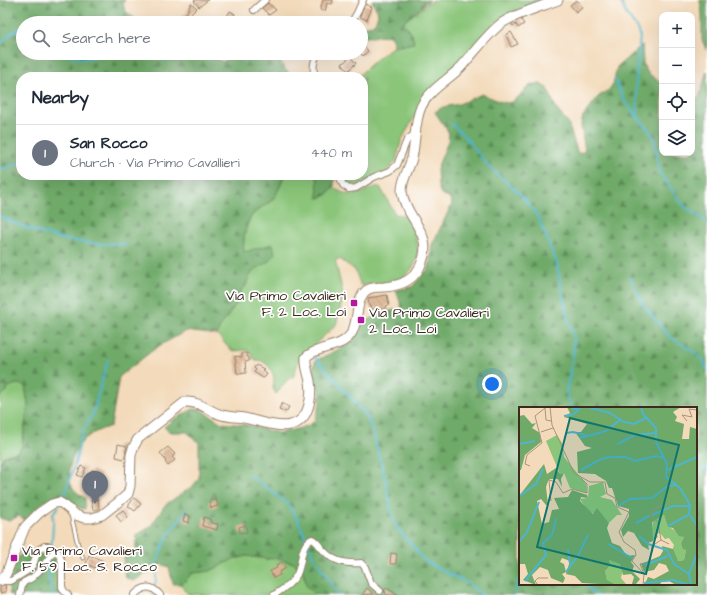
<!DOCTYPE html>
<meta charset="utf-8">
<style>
body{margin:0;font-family:"Architects Daughter",sans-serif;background:#f6f6f7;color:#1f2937}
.controls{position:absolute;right:12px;top:12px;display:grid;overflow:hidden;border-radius:8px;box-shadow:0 4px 16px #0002}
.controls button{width:36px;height:36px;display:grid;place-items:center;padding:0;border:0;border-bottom:1px solid #e0e1e3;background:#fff;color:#1f2937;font:20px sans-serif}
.you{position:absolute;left:492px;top:384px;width:14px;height:14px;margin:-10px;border:3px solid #fff;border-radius:50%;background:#1a73e8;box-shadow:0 0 0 6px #1a73e833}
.badge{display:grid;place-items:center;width:26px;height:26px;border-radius:50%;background:#2563eb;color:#fff;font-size:13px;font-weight:700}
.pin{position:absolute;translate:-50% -33px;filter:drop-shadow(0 1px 2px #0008)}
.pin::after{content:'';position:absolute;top:21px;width:14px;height:12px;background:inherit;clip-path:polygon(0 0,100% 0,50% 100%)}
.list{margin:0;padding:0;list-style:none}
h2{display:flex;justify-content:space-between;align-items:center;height:52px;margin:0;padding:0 16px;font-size:17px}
h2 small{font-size:13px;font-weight:400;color:#747a83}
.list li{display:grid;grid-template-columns:26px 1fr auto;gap:12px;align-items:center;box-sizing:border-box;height:56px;padding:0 16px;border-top:1px solid #e0e1e3}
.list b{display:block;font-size:15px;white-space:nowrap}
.list p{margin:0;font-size:13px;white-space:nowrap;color:#747a83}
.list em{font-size:13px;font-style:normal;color:#747a83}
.icon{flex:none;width:22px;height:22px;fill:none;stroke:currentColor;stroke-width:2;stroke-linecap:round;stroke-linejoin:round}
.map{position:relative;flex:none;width:707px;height:595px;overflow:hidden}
.search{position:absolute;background:#fff;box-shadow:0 4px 16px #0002;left:16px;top:16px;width:352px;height:44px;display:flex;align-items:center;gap:10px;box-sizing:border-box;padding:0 14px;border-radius:22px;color:#747a83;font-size:15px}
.panel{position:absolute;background:#fff;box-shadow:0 4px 16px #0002;left:16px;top:72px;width:352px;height:108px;border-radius:16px}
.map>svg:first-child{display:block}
.green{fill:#8ac579;stroke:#62784c}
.forest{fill:url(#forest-firs);stroke:#556a44;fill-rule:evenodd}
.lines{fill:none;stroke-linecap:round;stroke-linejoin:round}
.stream{stroke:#4eb5cc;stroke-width:2}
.building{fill:url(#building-back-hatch)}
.service-casing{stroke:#97826c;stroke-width:5}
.minor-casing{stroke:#97826c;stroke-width:8}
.secondary-casing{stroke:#97826c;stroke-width:11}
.service{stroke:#fff;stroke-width:3}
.minor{stroke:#fff;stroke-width:6}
.secondary{stroke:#fff;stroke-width:9}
.poi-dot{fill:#b5179e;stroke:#fff;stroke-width:1.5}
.labels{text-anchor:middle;stroke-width:3.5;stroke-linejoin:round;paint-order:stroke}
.poi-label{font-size:14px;fill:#3b2a1e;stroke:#fff;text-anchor:start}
.inset-river{fill:none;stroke:#4eb5cc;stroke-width:2}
.inset-road{fill:none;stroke:#a9947c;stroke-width:1}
.view{fill:#0f766e;fill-opacity:0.15;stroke:#0f766e;stroke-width:2}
.inset-edge{fill:none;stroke:#3b2a1e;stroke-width:2}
</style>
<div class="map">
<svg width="707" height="595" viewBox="0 0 707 595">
<defs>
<pattern id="forest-firs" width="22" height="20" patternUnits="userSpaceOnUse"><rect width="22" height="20" fill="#6faa69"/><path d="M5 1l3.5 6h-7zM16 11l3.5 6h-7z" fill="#5c8b56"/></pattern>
<pattern id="building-back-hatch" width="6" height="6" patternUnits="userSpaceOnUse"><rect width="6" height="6" fill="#dcb28f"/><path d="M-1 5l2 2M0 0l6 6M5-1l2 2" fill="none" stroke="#b49174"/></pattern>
</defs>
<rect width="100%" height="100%" fill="#fff"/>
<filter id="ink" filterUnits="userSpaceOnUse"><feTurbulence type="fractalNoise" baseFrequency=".025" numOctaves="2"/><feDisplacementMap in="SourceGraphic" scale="8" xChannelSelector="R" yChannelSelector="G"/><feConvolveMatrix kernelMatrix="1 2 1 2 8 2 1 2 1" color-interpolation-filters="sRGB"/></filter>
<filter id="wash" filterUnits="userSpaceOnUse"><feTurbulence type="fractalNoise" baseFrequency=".012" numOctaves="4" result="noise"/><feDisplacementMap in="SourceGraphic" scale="16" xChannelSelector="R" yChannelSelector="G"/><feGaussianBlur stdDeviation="0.9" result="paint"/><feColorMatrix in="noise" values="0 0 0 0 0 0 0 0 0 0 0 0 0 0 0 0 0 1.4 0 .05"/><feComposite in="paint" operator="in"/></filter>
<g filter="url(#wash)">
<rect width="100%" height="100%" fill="#f3daba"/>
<g class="green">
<path d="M433 0H547L512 12 495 22 413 119 401 141 396 161 389 169 381 176 348 188 340 175H363V77H357L378 58 391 48 413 43 411 34 403 22Z"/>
<path d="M284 175H317L319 198 327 195 330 190 334 188C346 196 355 196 368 190 372 188 376 186 380 187L395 214C398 215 404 215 406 217 409 219 411 224 412 228 421 247 421 264 403 277 394 284 372 283 361 286L355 270 340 259 335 260 342 289 343 298 336 325 303 355 298 363 293 377 288 379 276 394 273 388C276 378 273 367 262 361 260 360 258 361 256 360 253 358 250 353 248 350 243 350 239 351 234 351 230 351 221 338 217 335L220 327 238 301 241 290 245 287 251 274 254 270 267 263 244 252C242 240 246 219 256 211 261 207 267 205 272 200 278 193 281 184 284 175Z"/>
<path d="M20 383 25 386 28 404 22 447 18 452 4 456 0 464V395L1 396C7 388 10 385 20 383Z"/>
<path d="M247 556 267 559 275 558 294 563 303 571 307 587 316 595H202L197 594 190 595 184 590 182 584 193 573 210 571 230 560Z"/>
</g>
<g class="forest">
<path d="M0 0H125L123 3 125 11 141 23H23V53H215L216 56 222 62C241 50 259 53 280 53 279 65 285 71 295 77H21V175H284C281 183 278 194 272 200 266 205 259 208 254 213 246 221 242 242 244 252L273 244 275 254 267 263 254 270 251 274 245 287 241 290 238 301 220 327 217 335 186 331 157 347 119 377 111 426C102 429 90 433 83 441 73 452 64 474 73 488 75 492 81 495 85 498V509C74 507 72 503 62 499 47 493 35 511 25 520L19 516 9 521 0 518V464L4 456 18 452 22 447 28 404 25 386C18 383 13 384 7 388L6 392 1 396 0 395Z"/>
<path d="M372 0H430L403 22 412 34 414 43 394 47V44L390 36C380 34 371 37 361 38V27L373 25C382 11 376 12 372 0Z"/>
<path d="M700 0H707V51L702 40V14Z"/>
<path d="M642 45C644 69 640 69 662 83V153H692V100L699 98 707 71V595H316L307 587 303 571 294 563 275 558 267 559 247 556 236 558 210 571 193 573 182 584H173L169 567 161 564 134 581 126 578C123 568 122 562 126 553L135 551 137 535 151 526 165 505 194 485 199 478V443L187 432H170L164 427 171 421 193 409 201 410 222 423 247 425 279 433 301 428 309 425 315 420 320 403V394L313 369 315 361 351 343 358 327 365 322 379 314 402 308 396 290 412 287 429 268 432 245 452 204 449 197 441 194 438 186 437 169 448 141 449 133 435 112 443 107 459 104 482 94C513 107 508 107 531 84H540L547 88 557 110 568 123 578 154 585 151 581 125 583 116 599 96 608 91 613 84 617 67ZM520 408H696V584H520Z"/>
<path d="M317 175H334V188L330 190 327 195 318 198Z"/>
<path d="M26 552C30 553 35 556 39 555 43 555 47 552 51 555 66 564 52 585 66 595H10L8 579 19 556Z"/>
</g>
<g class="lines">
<g class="stream">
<path d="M621 1 626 14 639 31 640 36 636 81 638 115"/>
<path d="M0 44 11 33 23 27"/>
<path d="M67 53C80 64 99 56 113 53"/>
<path d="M145 53 167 60"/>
<path d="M615 80 624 100 654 137 660 173 683 205 707 222"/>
<path d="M452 124 467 139 489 167 520 194 537 215 556 261 568 320 574 336 573 356 566 393 572 408"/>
<path d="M0 169 21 163"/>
<path d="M0 216C27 230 59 240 89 243 101 244 114 244 126 244"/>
<path d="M631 278 644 306 670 337 693 351 703 360 707 370"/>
<path d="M315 357 366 415 373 432 386 483 392 514 397 528 425 561 467 583 482 595"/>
<path d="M696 472 707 467"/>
<path d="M249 475 287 503 297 518 314 558 333 585 337 595"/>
<path d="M63 501 75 463 83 431 93 413 108 360"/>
<path d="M50 554C52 540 54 527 53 513L59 506"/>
<path d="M49 562C47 574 48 584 54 595"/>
<path d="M585 584 596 595"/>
<path d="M152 595 156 580V565L165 541 174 526 187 510"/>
<path d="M514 595 518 581 520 578"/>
</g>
</g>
<g id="blocks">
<g class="building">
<path d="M195 0H208L199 7 194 1Z"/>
<path d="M323 0H333L332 4 327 3 325 11 320 10Z"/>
<path d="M577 0 582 7 576 12 570 5Z"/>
<path d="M191 3 197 8 190 15 191 22 190 23H182L181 17 184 14H186Z"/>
<path d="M268 3 276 10 269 15 262 8Z"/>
<path d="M364 4 372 7 367 20 360 17Z"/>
<path d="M230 11 235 14 229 23H223Z"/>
<path d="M520 18 524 24 518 28 516 24 513 26 510 21Z"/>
<path d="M511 32 518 44 511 47 506 35Z"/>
<path d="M363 45 368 51 363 56 360 53 361 46Z"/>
<path d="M350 57 356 63 348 71 342 64Z"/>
<path d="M387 295 389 305 386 306V308L371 309V306H369L368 298Z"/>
<path d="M242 353H247V357H249V361L245 362 246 373 239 374 238 373H237L235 356 242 357Z"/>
<path d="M256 365 264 369 262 370 267 374 265 377 263 378 254 372 256 370 254 368Z"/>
<path d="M282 403 289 407 286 412 279 409Z"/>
<path d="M118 444 127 446 124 459 116 457Z"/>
<path d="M168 447 175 454 172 457 175 460 168 466 165 462 166 461 160 453Z"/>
<path d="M81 466 86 468 82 477 77 475Z"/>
<path d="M92 470 101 474 97 485 86 481 89 473H91Z"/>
<path d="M134 498 141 504 135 511 128 506Z"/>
<path d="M98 499 99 509 93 510 91 500Z"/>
<path d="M216 499 218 506 211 508 209 501Z"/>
<path d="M123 510 128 517 121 522 116 515Z"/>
<path d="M185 514 190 516 189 523 183 521Z"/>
<path d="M204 517 210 519 211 523 218 524 217 530 202 526Z"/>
<path d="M246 525 247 532 240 533 239 527Z"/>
<path d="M391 553 397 554 396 564H390Z"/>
<path d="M89 555 104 561 100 570 86 564Z"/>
<path d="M282 562 286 568 279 572 280 575 274 578 270 571 277 568 276 565Z"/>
<path d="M5 584 6 592 0 593V585Z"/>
<path d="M387 587 388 589 398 595H387L385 593 386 592 384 591Z"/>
<path d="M367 588 374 594 362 595Z"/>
</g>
</g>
</g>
<g filter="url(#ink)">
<use href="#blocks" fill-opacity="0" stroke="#97826c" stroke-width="1"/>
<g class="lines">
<defs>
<path id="service" d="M71 515 79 549 83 558"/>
<g id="minor">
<path d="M254 10 265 0"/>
<path d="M351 23 357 13 363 0"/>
<path d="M315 77C312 68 313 61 318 53"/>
<path d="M339 175 343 185 349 189 356 188 374 177 390 171 397 165 407 140 415 134"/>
<path d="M0 581H11L27 571 33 565 38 550 44 546H49L58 552 62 562V587L64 591 68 595"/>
<path d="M20 595 22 585 24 582 32 578 39 571 55 550"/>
<path d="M134 595C144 586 151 584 160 595"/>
<path d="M274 595C282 590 291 584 296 576 303 565 299 545 312 539 317 541 319 546 323 550 334 562 345 564 361 563L365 567 371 583 380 591"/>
</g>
<path id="secondary" d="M0 581 6 574 25 527 39 513 52 504 59 502 64 505 76 515 84 518H92L102 515 121 500 128 494 130 486 131 455 133 448 138 439 185 402C198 401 208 410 219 414 227 417 236 417 244 418 265 422 298 438 308 408 311 400 311 389 310 381 308 372 305 365 306 357 319 345 341 349 351 334 359 323 355 298 367 290 372 287 378 287 384 287 401 286 416 279 422 262 434 233 405 218 402 192 401 181 409 169 412 158 416 141 414 123 421 107 429 90 448 80 461 67 473 54 489 32 502 23 515 14 543 6 558 0"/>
</defs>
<use href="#service" class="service-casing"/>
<use href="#minor" class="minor-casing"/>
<use href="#secondary" class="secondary-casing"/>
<use href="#service" class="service"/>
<use href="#minor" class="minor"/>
<use href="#secondary" class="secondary"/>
</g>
</g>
<g class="poi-dot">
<rect x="350" y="299" width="8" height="8" rx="2"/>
<rect x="357" y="316" width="8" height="8" rx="2"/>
<rect x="10" y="554" width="8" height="8" rx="2"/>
</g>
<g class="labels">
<g class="poi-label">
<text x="346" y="300" text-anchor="end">Via Primo Cavalieri<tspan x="346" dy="16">F. 2 Loc. Loi</tspan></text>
<text x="369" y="317">Via Primo Cavalieri<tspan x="369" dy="16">2 Loc. Loi</tspan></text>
<text x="22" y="555">Via Primo Cavalieri<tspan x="22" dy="16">F. 59 Loc. S. Rocco</tspan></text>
</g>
</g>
<g transform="translate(519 407)">
<rect width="178" height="178" fill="#f3daba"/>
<path d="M38 28 43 36 45 50 67 77 68 86 51 81 45 66 41 67 27 34ZM84 75 87 87 81 90 93 93 103 108H98L90 116 79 103 76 107 69 104 61 92 69 91 70 79ZM145 108 149 119 165 130 162 136 167 143 165 153 159 154 156 151 153 144 155 138 150 131 146 132 141 126 138 127 139 130 135 133 132 131 134 113ZM90 153 101 156 104 162 102 171 107 177 97 178 88 174 86 164Z" fill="#8ac579"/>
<path d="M48 0H162L154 5 158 10 156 14 165 17 163 32H170L171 20 178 22 177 178H157L150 174 142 175 141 178 126 177 129 170 135 172 150 164 147 158 140 156 135 163 125 165 122 157 141 149 144 144 143 139 154 142 159 154 165 153 167 143 164 142 162 136 165 130 160 129 154 121 149 120 145 108 133 115 134 134 129 136 130 143 123 139 115 126 109 124 104 130 102 123 110 109V102L99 99 93 81H90L87 74 76 67 59 66 58 45 73 41 66 39 56 25H62L68 17 45 10 51 6ZM5 8 13 17 17 16 13 21 21 26 22 35 6 48 2 63H0V9ZM25 57 28 67 37 61 41 67 45 66 42 72 43 80 39 72H31L29 74 27 80 29 98H27L22 92 18 94 23 117 30 115 33 103 40 102 35 91 49 90 53 83 68 88 69 91 62 90 61 94 74 107 78 101 90 116 88 121 93 136 101 139 108 149 116 148 112 155 115 159 113 164 121 172 117 177H113L115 170 112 167 104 168 101 157 90 153 91 158 86 164 88 173 97 178 63 176 56 169 47 167 51 154 43 151 41 155 45 157 47 165 43 167 46 171 44 176 32 171 29 163 21 160 13 168 17 178 4 173 9 167 6 157H0V89Z" fill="#6faa69"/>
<path class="inset-river" d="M69 0 91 6 105 15 115 17 127 11M122 0 124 7 137 21V35L148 57 147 70 161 81 171 98 170 107 178 118M53 2 67 0M45 9 55 7 60 2M47 26 54 25 67 28M61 31 87 24 101 13M0 37 16 34M98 37 116 28 136 26M62 63 82 52 91 50H106L116 54 137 49 146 51M148 63 178 50M0 89 17 77 24 62M99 99 111 92 133 91 149 79 157 78M133 108 154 99H171M117 116 130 109M149 119 169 108M120 129 129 137 148 143 155 157 170 167M0 135 8 125 20 95M89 137 113 151M49 142 51 157M126 158 149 149M47 165 60 147 69 128M6 174 27 148 24 136 33 128 37 112M125 176 154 173 170 178M172 178 170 166 178 147"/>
<path class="inset-road" d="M31 0 33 18 55 66 71 75H86L88 87 96 91 98 100 110 105 100 125 105 135 116 143 117 148 113 154 125 167 124 178M168 14 163 8 173 10 170 2 178 3M22 25 34 21M11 59 6 57 8 48 23 36 16 9 26 1 27 13 32 14M32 94 30 73 37 75 44 86 53 82 68 86V77L62 71M142 133 139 115 131 108 138 100 144 98M125 167 121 157 131 155 133 139 142 133 150 137M19 178 16 174 19 171H29"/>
<path class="view" d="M51 11 160 38 127 167 18 140Z"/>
<rect width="178" height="178" class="inset-edge"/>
</g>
</svg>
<div class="controls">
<button>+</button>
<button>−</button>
<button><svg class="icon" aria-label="locate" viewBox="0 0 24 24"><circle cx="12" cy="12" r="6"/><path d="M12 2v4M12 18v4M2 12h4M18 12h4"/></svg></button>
<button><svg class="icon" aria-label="layers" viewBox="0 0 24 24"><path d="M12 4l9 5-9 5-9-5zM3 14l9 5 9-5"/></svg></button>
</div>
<div class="you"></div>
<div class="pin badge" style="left:95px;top:504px;background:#6b7280">1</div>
<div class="search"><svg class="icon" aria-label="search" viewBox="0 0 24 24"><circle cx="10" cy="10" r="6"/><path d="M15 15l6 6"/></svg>Search here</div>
<section class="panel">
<h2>Nearby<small></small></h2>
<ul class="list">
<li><span class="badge" style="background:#6b7280">1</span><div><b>San Rocco</b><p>Church · Via Primo Cavallieri</p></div><em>440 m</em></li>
</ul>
</section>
</div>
